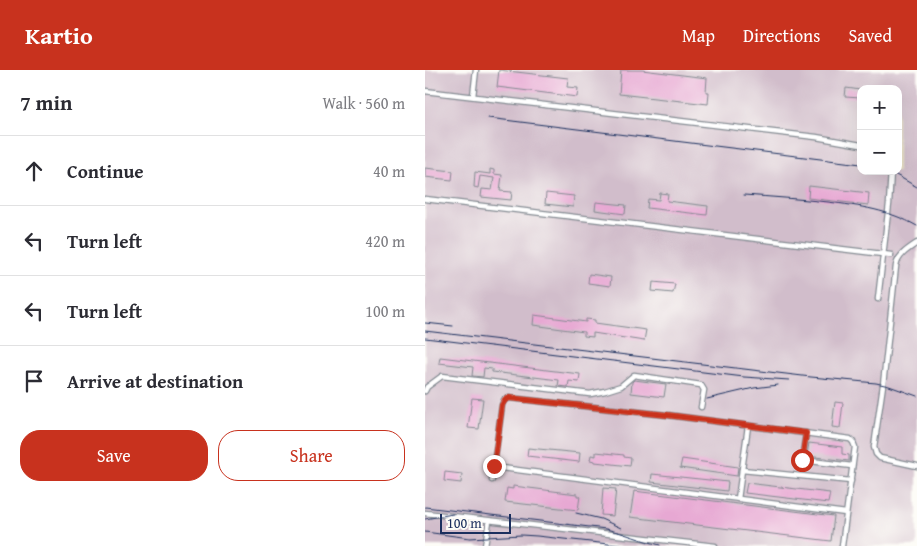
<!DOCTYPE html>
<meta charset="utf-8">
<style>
body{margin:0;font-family:"Gentium Book Plus",serif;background:#f2f2f3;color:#2b2b33}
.controls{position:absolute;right:15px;top:15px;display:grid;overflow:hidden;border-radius:10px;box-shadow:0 5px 20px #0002}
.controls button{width:45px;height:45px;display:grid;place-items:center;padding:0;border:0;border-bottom:1px solid #e1e1e2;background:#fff;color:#2b2b33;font:25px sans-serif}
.scale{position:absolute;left:15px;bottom:12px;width:71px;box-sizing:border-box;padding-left:5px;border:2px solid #1b2f5e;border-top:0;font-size:14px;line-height:18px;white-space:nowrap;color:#1b2f5e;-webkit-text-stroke:4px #fdfcf7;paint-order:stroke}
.stop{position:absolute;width:15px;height:15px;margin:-11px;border:4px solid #c8321e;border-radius:50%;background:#fff}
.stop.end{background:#c8321e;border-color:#fff;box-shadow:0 1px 5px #0008}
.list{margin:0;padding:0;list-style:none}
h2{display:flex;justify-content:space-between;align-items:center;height:65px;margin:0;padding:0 20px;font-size:21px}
h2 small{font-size:16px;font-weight:400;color:#7c7c81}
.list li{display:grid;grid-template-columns:32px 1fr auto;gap:15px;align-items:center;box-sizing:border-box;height:70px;padding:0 20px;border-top:1px solid #e1e1e2}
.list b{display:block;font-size:19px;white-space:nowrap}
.list em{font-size:16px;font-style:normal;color:#7c7c81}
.actions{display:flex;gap:10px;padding:15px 20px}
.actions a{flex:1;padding:11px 0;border:1px solid #c8321e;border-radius:20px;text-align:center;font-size:18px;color:#c8321e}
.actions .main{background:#c8321e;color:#fff}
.icon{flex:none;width:28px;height:28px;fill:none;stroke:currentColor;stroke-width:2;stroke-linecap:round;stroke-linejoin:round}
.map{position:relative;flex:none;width:492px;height:476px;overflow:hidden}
header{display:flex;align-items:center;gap:30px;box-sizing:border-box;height:70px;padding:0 25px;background:#c8321e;color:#fff}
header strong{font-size:24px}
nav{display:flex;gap:28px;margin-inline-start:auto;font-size:18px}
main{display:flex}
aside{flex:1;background:#fff}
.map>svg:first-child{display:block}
.industrial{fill:#d1bdcb;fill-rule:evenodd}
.building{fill:#e7a8d3}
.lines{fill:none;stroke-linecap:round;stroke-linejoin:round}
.minor-casing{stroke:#838a91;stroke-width:7}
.minor{stroke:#fff;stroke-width:4.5}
.rail{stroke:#1b2f5e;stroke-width:1}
.route{stroke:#c8321e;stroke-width:6}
</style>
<header>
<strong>Kartio</strong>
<nav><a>Map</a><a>Directions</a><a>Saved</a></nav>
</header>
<main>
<aside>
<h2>7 min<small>Walk · 560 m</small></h2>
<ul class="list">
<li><svg class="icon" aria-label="ahead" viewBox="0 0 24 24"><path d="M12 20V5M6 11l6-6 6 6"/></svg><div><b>Continue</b></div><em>40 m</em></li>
<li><svg class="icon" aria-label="left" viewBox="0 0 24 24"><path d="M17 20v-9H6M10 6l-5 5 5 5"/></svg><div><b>Turn left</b></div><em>420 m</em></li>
<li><svg class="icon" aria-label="left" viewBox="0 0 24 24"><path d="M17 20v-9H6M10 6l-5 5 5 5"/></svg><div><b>Turn left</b></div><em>100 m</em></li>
<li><svg class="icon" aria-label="arrive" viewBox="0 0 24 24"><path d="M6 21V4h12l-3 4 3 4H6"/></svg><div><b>Arrive at destination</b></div></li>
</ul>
<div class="actions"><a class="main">Save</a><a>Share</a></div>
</aside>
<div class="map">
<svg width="492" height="476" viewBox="0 0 492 476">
<rect width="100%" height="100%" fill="#fdfcf7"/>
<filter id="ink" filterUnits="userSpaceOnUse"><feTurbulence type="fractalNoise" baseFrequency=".02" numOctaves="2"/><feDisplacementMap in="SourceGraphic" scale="10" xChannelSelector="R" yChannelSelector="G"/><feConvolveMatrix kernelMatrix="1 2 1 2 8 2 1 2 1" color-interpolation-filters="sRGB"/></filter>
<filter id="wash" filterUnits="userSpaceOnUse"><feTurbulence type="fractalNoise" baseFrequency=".0096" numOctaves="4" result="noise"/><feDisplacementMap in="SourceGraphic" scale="20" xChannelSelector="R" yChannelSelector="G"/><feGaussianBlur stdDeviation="1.12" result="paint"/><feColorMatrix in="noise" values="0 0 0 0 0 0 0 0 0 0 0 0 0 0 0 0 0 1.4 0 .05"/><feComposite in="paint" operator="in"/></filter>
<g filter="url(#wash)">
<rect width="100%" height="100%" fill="#ebe4c4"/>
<path class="industrial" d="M0 0H492V476H0ZM436 19H473V101H436Z"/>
<g id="blocks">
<g class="building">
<path d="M74 0 143 8 142 17 153 18 152 27 72 17Z"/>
<path d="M196 0H217L282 8 281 22H284L283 34 194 24Z"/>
<path d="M421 18 436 20V28L420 27Z"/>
<path d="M0 98 28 101 27 110 0 107Z"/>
<path d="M65 99 69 100V104L77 105 75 121 87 122 86 130 56 127 57 119 67 120 69 108 55 106 53 118 49 117 50 102 65 104Z"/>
<path d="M384 116 444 123 443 135 383 128Z"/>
<path d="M121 123 149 126 148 137 120 134Z"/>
<path d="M235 123 243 124 242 131 283 136 282 145 222 138 223 129 234 130Z"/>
<path d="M171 132 201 135 200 144 170 140Z"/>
<path d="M164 204 186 207 185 216 163 213Z"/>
<path d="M228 212 250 214 248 223 227 221Z"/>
<path d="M109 245 161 252V249L170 250V253L221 260 219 271 168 263V267L159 266V262L108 255Z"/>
<path d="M15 287 155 304 154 312 144 311 143 317 133 316 134 310 67 302V299L59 298 58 307 47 306 48 297 14 293Z"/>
<path d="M209 310 241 314 239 327 206 323 207 312Z"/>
<path d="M47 328 58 329 54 359 43 358Z"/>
<path d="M410 332 418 333 415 358 407 357Z"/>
<path d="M384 373 417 377V384L424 385V391L382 386Z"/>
<path d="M103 378 155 383 154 392 102 386Z"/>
<path d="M171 382 199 385V387L206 388 205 396 170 392V391L165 390 166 385 171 386Z"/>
<path d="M257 389 313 397 312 406 255 398Z"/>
<path d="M20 402 37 404 36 413 19 411Z"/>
<path d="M227 404 303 412 302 421 226 412Z"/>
<path d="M322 413 405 423 403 433 320 423Z"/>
<path d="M88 416 152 424V426H155L153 440 80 432 82 418 88 419Z"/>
<path d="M178 418 191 419 188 446 176 445Z"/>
<path d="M209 421 409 446 406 471 205 447Z"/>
</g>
</g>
</g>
<g filter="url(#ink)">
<use href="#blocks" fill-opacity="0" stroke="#838a91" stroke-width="1"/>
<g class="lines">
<defs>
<g id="minor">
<path d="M0 21 391 67 436 75"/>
<path d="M48 26 51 0"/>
<path d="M0 129 466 185"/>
<path d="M492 173C483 179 473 185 471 196L458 315 449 377 451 384 455 388 492 396"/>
<path d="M453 229 464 134 466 101"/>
<path d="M0 321 2 317 17 306 165 324 180 321 196 316 209 305 276 315 279 320 276 337"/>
<path d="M381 363 377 390 427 396"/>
<path d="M69 397 421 443"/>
<path d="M317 400 426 411"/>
<path d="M67 410 77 335 79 330 84 328 242 345 425 369 428 372 430 377 417 476"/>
<path d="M313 429 323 356"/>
<path d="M0 443 290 476"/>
<path d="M60 476 64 451"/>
</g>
</defs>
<use href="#minor" class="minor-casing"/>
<use href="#minor" class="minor"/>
<g class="rail">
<path d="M63 48 436 94"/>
<path d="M464 101 492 117"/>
<path d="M319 125C347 127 375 129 403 132 435 136 464 140 492 156"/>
<path d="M0 253 28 256"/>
<path d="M0 261 386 307 451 313 464 316 492 326"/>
<path d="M0 268 319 307 364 310"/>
<path d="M282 329 329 318 353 315"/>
<path d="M0 437 181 459C200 463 217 471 235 475"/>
<path d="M151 443 176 449 196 458"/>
<path d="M0 449 28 444"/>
<path d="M0 462 45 468 96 465 112 466 201 476"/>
</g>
</g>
</g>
<g class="lines" filter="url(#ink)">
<path class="route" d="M69 396 77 335 80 330 84 328 242 345 381 363 377 390"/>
</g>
</svg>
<div class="controls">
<button>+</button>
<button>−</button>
</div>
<div class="scale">100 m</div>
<div class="stop" style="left:377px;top:390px"></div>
<div class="stop end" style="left:69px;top:396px"></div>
</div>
</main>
